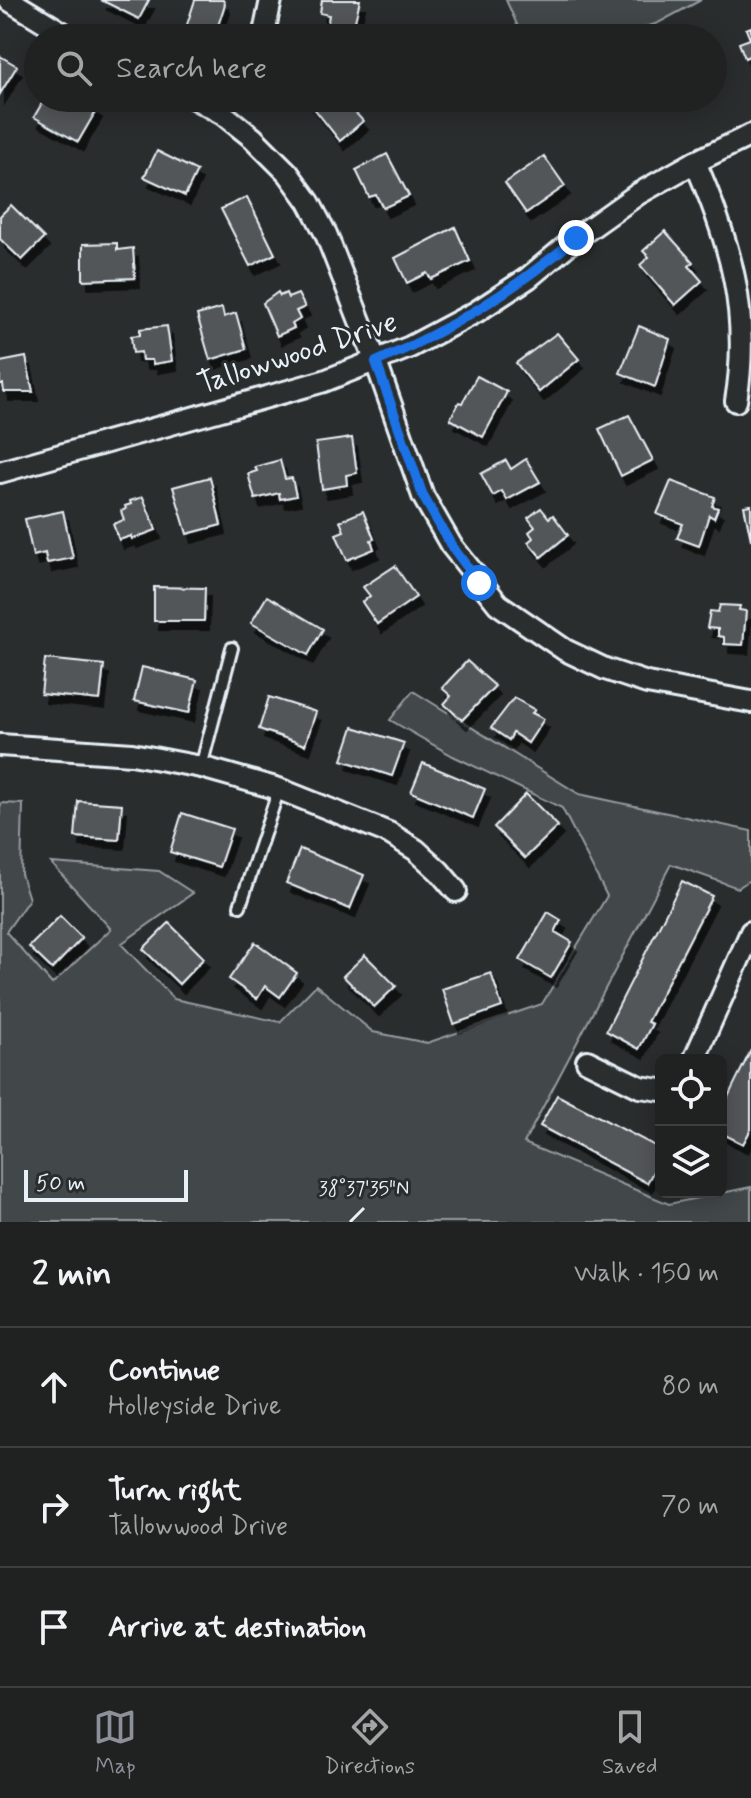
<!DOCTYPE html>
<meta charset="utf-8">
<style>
body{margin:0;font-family:Mynerve,sans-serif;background:#2d2f2f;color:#f1f3f6}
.controls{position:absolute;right:24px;bottom:24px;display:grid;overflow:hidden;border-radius:12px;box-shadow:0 4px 20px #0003}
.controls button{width:72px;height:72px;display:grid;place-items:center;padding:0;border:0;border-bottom:2px solid #3d3f40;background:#202222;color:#f1f3f6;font:40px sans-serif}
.scale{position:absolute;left:24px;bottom:20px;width:164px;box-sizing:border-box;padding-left:8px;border:4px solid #e8f1f8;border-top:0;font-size:22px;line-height:28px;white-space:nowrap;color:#e8f1f8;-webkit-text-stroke:6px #2a2d2e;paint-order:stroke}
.stop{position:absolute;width:24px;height:24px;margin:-18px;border:6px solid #1a73e8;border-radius:50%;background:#fff}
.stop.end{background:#1a73e8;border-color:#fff;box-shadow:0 2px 8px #0008}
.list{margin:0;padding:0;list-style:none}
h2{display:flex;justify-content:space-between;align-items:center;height:104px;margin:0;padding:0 32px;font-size:34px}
h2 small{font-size:26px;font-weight:400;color:#a2a4a5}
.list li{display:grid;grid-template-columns:52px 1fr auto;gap:24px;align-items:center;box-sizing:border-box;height:120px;padding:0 32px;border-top:2px solid #3d3f40}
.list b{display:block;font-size:30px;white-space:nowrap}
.list p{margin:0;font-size:26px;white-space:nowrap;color:#a2a4a5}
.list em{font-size:26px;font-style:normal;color:#a2a4a5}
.icon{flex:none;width:44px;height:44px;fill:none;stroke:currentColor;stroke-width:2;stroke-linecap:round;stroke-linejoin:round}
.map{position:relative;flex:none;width:751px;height:1222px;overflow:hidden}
.search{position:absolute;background:#202222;box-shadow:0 4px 20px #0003;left:24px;right:24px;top:24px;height:88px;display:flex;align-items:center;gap:20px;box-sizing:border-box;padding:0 28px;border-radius:44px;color:#a2a4a5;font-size:30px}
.sheet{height:464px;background:#202222}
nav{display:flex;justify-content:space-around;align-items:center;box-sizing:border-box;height:112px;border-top:2px solid #3d3f40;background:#202222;font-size:22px;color:#a2a4a5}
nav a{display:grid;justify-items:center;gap:4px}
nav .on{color:#8c9099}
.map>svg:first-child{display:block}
.green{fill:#424648;stroke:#959ca0;stroke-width:2}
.building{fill:#535759;stroke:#e8f1f8;stroke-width:2;filter:url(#shadow)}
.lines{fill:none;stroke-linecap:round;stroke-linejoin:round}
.lane-casing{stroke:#e8f1f8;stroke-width:16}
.street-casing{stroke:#e8f1f8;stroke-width:26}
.lane{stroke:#2a2d2e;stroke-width:10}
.street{stroke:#2a2d2e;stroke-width:20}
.route{stroke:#1a73e8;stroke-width:10}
.ticks{fill:none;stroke:#e8f1f8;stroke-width:3}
.labels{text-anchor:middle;stroke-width:6;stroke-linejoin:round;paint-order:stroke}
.street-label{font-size:30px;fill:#e8f1f8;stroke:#2a2d2e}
.ticks-label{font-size:20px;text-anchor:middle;fill:#e8f1f8;stroke:#2a2d2e;stroke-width:6;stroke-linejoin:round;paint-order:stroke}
</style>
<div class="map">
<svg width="751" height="1222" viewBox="0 0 751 1222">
<defs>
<filter id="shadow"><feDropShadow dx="5" dy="9" stdDeviation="0" flood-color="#0009"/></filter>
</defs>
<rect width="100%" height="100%" fill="#2a2d2e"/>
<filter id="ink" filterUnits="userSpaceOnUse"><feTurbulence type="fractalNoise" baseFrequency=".0125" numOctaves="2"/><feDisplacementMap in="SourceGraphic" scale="16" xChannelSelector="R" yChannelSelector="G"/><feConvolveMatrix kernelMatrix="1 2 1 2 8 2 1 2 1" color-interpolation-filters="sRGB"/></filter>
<g filter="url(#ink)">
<g class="green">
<path d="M506 0H701L658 23 613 38H523Z"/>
<path d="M413 691 579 794 751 831V879L738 888 671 864 524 1143 669 1204 751 1187V1222H0V808L2 803 23 804 21 874 29 899 6 932 52 984 111 929 51 863 159 871 193 893 121 944 174 999 280 1022 316 985 373 1032 427 1043 542 1004 607 896 562 808 453 756 390 720Z"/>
</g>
<g class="building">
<path d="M101 0H149L139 19Z"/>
<path d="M195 0H223L225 4 214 38 183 37Z"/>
<path d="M322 0H360L351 38 326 35 329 15 320 13Z"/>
<path d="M751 27V55L745 58 739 43 750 39 746 29Z"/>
<path d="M0 56 17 66 0 94Z"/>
<path d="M45 98H78L97 109 78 142 34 117Z"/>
<path d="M306 98H342L363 121 340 141Z"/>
<path d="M157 151 197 171 185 196 144 177Z"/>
<path d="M387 154 409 196 383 208 376 195 369 197 356 170Z"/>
<path d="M544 156 565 186 526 213 505 183Z"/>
<path d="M247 197 275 254 250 266 221 209Z"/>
<path d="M11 205 44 238 22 260 0 239V216Z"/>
<path d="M455 227 470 261 431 279 427 273 407 283 395 258Z"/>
<path d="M665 231 693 262 689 266 702 281 675 305 640 265 649 257 643 251Z"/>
<path d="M117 243V250L133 248 135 278 83 280V244Z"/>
<path d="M278 292 280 296 286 293 288 298 298 294 305 307 296 311 300 319 292 324 294 328 277 336 263 303Z"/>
<path d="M222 308 224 317 236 313 246 349 210 360 197 315Z"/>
<path d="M167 326 172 361 153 364 152 360H142L141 352 133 353 131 336 140 335V329Z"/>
<path d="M639 326 670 339 655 387 620 373Z"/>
<path d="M557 333 579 359 539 392 516 363Z"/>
<path d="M26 357 33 392H4L3 384H0V362Z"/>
<path d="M477 376 507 392 483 437 450 419 459 402 462 403Z"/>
<path d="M629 415 653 460 621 476 599 429Z"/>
<path d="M352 438 357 473 346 475 347 485 322 489 316 443Z"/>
<path d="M526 459 540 482 507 500 502 491 493 496 481 474 506 460 511 469Z"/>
<path d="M280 460 285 479 292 478 296 496 280 499 279 493 255 499 248 474 257 471 255 467Z"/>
<path d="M210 477 221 525 187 534 173 487Z"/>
<path d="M671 481 715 497 712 506 718 508 714 518 709 515 699 546 677 538 683 524 657 514Z"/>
<path d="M143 497 156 530 132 539 131 536 119 540 113 524 124 520 121 511 126 509 125 506 131 504 130 501Z"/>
<path d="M751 505V540L744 506Z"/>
<path d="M541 508 549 518 553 515 568 535 541 557 528 542 533 538 529 532 535 527 528 518Z"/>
<path d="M63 511 73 558 47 563 45 553 33 556 25 519Z"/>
<path d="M363 511 374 539 371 540 374 549 347 560 336 534 344 531 340 521Z"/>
<path d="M395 566 416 597 377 624 362 602 370 596 363 587Z"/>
<path d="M154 587 205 588 204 621H154Z"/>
<path d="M267 596 323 629 308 655 251 623Z"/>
<path d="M720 605 740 606 739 610 746 611 743 645 724 644V637L718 636V629L707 628 710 611 718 612Z"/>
<path d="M45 659 104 665 100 700 41 694Z"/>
<path d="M467 661 495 686 462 720 444 704 451 696 442 688Z"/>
<path d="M142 667 197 680 189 713 134 701Z"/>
<path d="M269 697 316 712 305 745 259 729Z"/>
<path d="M514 698 535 710 532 713 544 719 528 743 513 733 509 740 491 728Z"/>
<path d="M353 727 404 743 392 776 342 760Z"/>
<path d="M423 763 485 789 473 818 411 792Z"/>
<path d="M526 794 558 826 525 858 494 827Z"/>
<path d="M78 801 122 804 119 840 75 837Z"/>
<path d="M182 813 232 829 219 867 170 852Z"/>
<path d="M300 849 364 875 350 909 286 883Z"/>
<path d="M682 881 712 896 647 1022 652 1024 639 1049 606 1031Z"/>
<path d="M548 912 561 920 555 932 572 942 551 978 520 960Z"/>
<path d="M60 916 82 938 52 969 29 947Z"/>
<path d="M169 923 204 958 179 984 143 949Z"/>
<path d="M255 942 297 973 280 997 265 986 257 999 229 979Z"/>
<path d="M365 955 396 986 374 1007 343 976Z"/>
<path d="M491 973 502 1007 454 1024 442 989Z"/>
<path d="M751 1050V1129L743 1144 721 1133V1111Z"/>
<path d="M557 1095 661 1149V1157L647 1183 540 1126Z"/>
</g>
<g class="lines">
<defs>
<g id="lane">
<path d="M201 767 232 648"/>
<path d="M240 906 279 789"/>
</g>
<g id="street">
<path d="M9 0 71 38"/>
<path d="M263 38 271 0"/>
<path d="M194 98 223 114 253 138 288 173 309 202 326 234 376 362 423 496 451 545 498 604 565 650 605 669 647 683 751 702"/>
<path d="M695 162C730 242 751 313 736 401"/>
<path d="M0 472 324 381 410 347 476 312 528 278 576 238 638 194 695 162 751 135"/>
<path d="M0 745 132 754 201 767 279 789 389 833 416 850 439 871 456 891"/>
<path d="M694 1060 751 932"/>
<path d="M587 1061 640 1087 661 1090"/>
</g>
</defs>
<use href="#lane" class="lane-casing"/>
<use href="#street" class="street-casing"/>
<use href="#lane" class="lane"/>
<use href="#street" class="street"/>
</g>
</g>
<g class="lines" filter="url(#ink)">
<path class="route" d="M479 583 451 545 423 496 376 362C452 329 513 291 576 238"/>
</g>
<path class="ticks" d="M350 1222 364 1208"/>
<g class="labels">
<g class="street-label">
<text transform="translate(297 352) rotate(-18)" y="10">Tallowwood Drive</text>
</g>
</g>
<g class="ticks-label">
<text x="364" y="1195">38°37'35"N</text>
</g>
</svg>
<div class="controls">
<button><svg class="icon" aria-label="locate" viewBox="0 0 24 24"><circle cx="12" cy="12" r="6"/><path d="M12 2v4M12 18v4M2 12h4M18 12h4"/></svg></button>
<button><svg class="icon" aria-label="layers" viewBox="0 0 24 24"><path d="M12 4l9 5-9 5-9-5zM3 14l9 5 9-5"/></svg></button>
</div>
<div class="scale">50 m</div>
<div class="stop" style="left:479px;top:583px"></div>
<div class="stop end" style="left:576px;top:238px"></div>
<div class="search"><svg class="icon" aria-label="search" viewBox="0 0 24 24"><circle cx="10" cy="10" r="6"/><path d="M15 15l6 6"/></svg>Search here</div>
</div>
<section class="sheet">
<h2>2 min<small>Walk · 150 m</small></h2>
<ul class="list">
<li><svg class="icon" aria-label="ahead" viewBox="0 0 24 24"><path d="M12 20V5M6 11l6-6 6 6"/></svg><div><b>Continue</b><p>Holleyside Drive</p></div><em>80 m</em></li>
<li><svg class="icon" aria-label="right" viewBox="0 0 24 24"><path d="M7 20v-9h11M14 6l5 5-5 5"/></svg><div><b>Turn right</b><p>Tallowwood Drive</p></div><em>70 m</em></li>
<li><svg class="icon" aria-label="arrive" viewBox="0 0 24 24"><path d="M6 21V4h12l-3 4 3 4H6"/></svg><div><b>Arrive at destination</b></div></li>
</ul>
</section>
<nav>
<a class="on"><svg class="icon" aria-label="map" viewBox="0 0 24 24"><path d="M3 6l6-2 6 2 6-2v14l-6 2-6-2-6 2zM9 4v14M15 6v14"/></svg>Map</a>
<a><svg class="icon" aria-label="directions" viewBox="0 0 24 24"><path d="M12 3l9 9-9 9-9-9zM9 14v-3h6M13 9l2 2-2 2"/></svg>Directions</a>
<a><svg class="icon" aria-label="saved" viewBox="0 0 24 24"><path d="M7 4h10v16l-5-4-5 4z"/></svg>Saved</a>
</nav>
